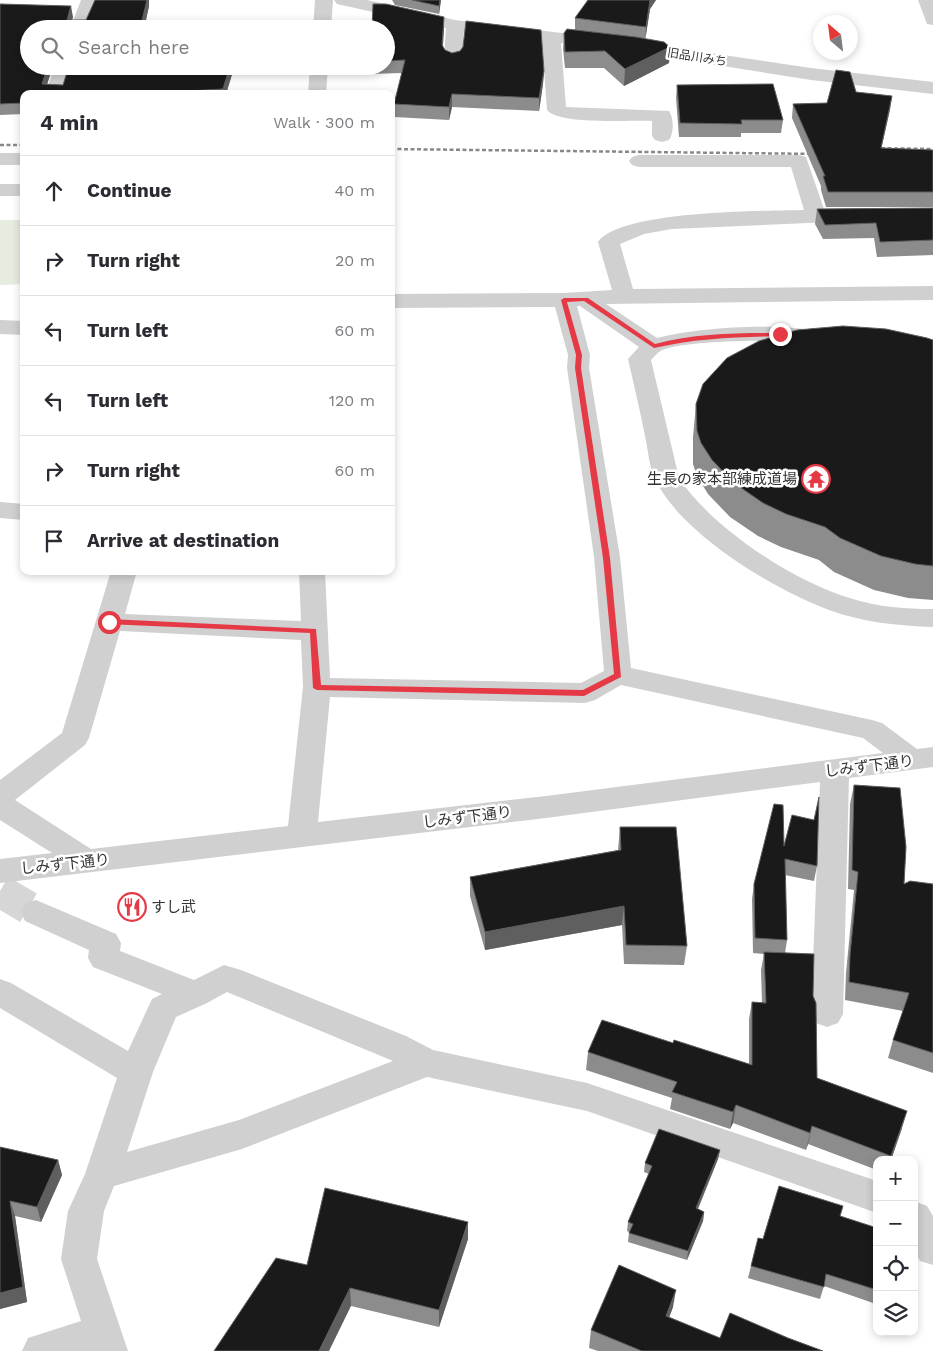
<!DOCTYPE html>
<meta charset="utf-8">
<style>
body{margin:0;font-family:"Work Sans","Noto Sans JP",sans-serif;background:#f7f7f7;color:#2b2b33}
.controls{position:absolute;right:15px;bottom:15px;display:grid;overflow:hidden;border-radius:10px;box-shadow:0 2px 8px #0003}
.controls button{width:45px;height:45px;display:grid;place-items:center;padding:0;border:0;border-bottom:1px solid #e1e1e2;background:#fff;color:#2b2b33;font:25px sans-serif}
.compass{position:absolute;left:813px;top:15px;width:45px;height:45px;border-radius:50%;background:#fff;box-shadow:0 2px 8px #0003;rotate:332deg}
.stop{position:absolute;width:15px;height:15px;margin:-11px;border:4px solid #e63946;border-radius:50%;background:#fff}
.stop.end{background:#e63946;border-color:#fff;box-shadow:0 1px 5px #0008}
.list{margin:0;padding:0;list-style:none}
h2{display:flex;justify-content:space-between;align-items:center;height:65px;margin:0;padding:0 20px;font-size:21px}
h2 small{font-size:16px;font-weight:400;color:#7c7c81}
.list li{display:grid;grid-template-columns:32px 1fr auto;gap:15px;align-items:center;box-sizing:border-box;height:70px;padding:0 20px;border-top:1px solid #e1e1e2}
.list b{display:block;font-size:19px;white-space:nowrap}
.list em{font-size:16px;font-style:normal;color:#7c7c81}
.icon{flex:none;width:28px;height:28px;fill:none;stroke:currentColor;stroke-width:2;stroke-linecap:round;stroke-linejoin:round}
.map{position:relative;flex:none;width:933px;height:1351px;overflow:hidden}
.search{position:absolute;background:#fff;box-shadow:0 2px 8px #0003;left:20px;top:20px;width:375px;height:55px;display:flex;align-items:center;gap:12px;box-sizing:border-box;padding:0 18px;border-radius:28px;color:#7c7c81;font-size:19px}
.panel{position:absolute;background:#fff;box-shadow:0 2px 8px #0003;left:20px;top:90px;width:375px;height:485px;border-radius:10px}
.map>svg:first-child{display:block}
.green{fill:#e6ecdf}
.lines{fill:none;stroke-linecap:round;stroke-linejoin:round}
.minor-tunnel{stroke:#d6d6d6;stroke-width:33;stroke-dasharray:33 16;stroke-linecap:butt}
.minor{fill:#d0d0d0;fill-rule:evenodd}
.rail{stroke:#888;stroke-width:2.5;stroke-dasharray:4 2.5;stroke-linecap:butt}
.wall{fill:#8c8c8c}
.shaded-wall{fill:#5f5f5f}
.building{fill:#1a1a1a;stroke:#5f5f5f}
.route{fill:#e63946}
.labels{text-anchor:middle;stroke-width:5;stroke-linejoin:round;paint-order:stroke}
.far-street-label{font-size:12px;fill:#333;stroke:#fff}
.poi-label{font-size:15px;fill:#333;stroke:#fff;text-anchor:end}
.street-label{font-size:15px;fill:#333;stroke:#fff}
</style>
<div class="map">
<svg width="933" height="1351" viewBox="0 0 933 1351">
<rect width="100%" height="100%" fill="#fff"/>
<path class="green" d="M0 220H24V284L0 285Z"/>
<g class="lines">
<path class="minor-tunnel" d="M0 891 36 912"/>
<g class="minor">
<path d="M81 0H99L88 29H70Z"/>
<path d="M315 0H333L331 29H313Z"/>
<path d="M334 0H367L455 20 635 42 811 68 933 82V94L811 80 635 52 561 43 566 107 669 111C674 118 674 133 669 140L662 142 655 140 652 136V121C632 120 558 125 547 110L542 41 464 31 462 58 459 62 453 64 447 62 444 58 446 28 337 4Z"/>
<path d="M918 0H933V25L927 24Z"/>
<path d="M55 66H73L64 94H45Z"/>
<path d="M310 66H328L326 94H308Z"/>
<rect x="0" y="153" width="24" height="12"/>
<path d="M639 155H799L806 157 824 209H855L862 211 865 215 862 219 855 221 672 229 644 234 620 244 633 289 933 286V300L606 304 657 338C702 327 780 322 826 333L829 338 826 343C811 346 796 341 780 341 755 340 684 341 662 350 658 352 654 357 651 360L679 478C712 528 795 583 853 599 879 607 906 609 933 609V627C898 626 862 622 829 610 773 589 679 533 654 477 649 465 648 449 645 436 640 411 634 385 628 359L639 347 580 306H577L590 355 589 368 620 557 631 668 872 720 882 723 917 749 933 747V767L849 778 843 1014 838 1023 827 1027 816 1023 811 1014 820 782 546 818 0 883V859L52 853 0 820V780L62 733 111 571H137L125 614 301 621 299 571H325L330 678 581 683 604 671 594 557 567 368 568 355 555 307 391 308V294L564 293 612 290 598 242C621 210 764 211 804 210L791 167H639L632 165 629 161 632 157ZM120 631 301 640 303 687 288 826 91 849 15 800 85 745 89 738ZM621 685 863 738 883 753 546 796 318 822 330 697 585 703 595 700Z"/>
<rect x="0" y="184" width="24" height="12"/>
<path d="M0 320 24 321V335L0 334Z"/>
<path d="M0 502 24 504V520L0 518Z"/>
<path d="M36 900 116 934 121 943 120 951 194 980 224 965 241 970 406 1036 433 1050 587 1083 877 1181V1213L587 1111 427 1077 242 1149 114 1186 104 1211 97 1259 128 1351H22L28 1338 81 1321 61 1259 68 1211 85 1174 117 1078 0 1008V979L11 983 128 1051 152 999 162 994 93 967 88 958 89 950 25 921 21 912 25 903ZM227 992 393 1061 239 1120 127 1152 153 1072 176 1017 207 1003Z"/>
<path d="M914 1201 927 1206 933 1216V1265L920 1261 914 1250Z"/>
</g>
<g class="rail">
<path d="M0 145H24"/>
<path d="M868 148 933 149"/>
<path d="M391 149 821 154"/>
</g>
</g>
<g class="wall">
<path d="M392 0H441L439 14 395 5Z"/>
<path d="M588 0H656L650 9 645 39 670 47 669 63 624 86 604 68H565L563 49 564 33 575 30V18Z"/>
<path d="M0 4 73 17 72 20H86L149 6 144 29H29L53 66 47 84 63 85 69 66H234V68L226 94H24V114L0 115Z"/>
<path d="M444 17 443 47 445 50 452 53 544 71 543 84 539 111 452 107 449 120 394 117V104L402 73 370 74V66H386V29Z"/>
<path d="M677 85 783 120 781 133H741V137H679L676 98Z"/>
<path d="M856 92 892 96 881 148 933 150V207H826L821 190V186L792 118 793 104 827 103Z"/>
<path d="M933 208V255L877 257 874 238 823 239 815 224 817 209Z"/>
<path d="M933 340V600L908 598 874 590 834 572 819 560 781 547 758 536 730 517 708 494 697 476 693 464V437L696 404Z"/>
<path d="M854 785 904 884H933V1073L888 1058 893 1040 903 1011 845 1000 846 973 854 890 848 889 850 804Z"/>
<path d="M620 827 687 946 684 965 624 964 622 925 485 950 470 896V877L618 850Z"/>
<path d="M784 846 817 866 814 881 785 875 787 940 785 953 813 996 817 1078 902 1128 891 1160H877V1170L808 1144 806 1150 733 1123 730 1129 670 1109 672 1098 586 1070 588 1052 673 1043 749 1064V1019L752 1002 762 1003 761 970 764 954 753 953 752 899 754 884Z"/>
<path d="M0 1147 58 1160 62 1175 41 1222 15 1216 27 1302 0 1309Z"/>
<path d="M720 1150 718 1159 698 1209 704 1212 703 1221 687 1260 628 1242 629 1232 627 1231 628 1222 649 1174 644 1172 645 1163Z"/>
<path d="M840 1216 877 1228V1301L876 1304 824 1286 820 1299 748 1278 751 1266 763 1239Z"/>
<path d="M468 1239 439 1327 351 1306 307 1265Z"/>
<path d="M673 1307 669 1318 720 1338H788L823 1351H598L589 1348 591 1330Z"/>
</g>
<g class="shaded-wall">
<path d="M147 0H149V6L144 29H140Z"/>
<path d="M440 0H441L439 14V6Z"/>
<path d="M650 0H656L650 9 645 42 646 27Z"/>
<path d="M71 6 73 17 69 29 67 20Z"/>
<path d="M444 17V29L442 58V45Z"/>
<path d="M670 47 669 63 624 86 625 69Z"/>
<path d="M48 66H53L44 94 42 84Z"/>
<path d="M230 66H234V68L226 94H224L223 89Z"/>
<path d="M544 71 543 84 539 111V98Z"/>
<path d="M452 94V107L449 120V107Z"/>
<path d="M892 96 890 110 878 163 881 148Z"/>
<path d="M624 906 622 925 485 950V932Z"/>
<path d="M736 1105 733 1123 730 1129 733 1112Z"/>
<path d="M907 1111 902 1128 891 1160H890Z"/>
<path d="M812 1126 808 1144 806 1150 810 1133Z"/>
<path d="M720 1150 718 1159 694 1218 696 1208Z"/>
<path d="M58 1160 62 1175 41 1222 37 1207Z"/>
<path d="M10 1201 15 1216 27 1302 0 1309V1293Z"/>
<path d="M704 1212 703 1221 687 1260 688 1251Z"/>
<path d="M468 1222V1239L439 1327V1310Z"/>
<path d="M350 1288 351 1306 329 1351H319Z"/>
<path d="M676 1290 673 1307 663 1333 666 1316Z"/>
</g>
<g class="building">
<path d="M95 0H147L140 29H29V66H48L42 84 63 85 69 66H230L223 89 170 92 169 93 108 92V94H24V103L0 104V4L71 6 67 20H86Z"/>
<path d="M412 0H440L439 6Z"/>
<path d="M588 0H650L646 27 575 18Z"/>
<path d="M373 4H386L444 17 442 45 445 50 452 53 460 51 463 47 466 21 541 30 544 71 539 98 452 94 449 107 394 104 405 60 386 61V29H372Z"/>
<path d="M567 29 636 37 664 42 670 47 625 69 605 51 565 52 564 33Z"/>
<path d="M836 70 850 72 856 92 892 96 881 148 933 150V192H828L823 176H825L793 104 827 103Z"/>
<path d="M773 84 783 120H741L742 124 680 123 677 85Z"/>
<path d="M933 208V240L880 242 876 223 825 225 817 209Z"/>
<path d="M843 326 886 329 927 338 933 340V566L915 564 881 556 840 538 825 527 786 514 763 503 734 483 712 460 701 443 697 431 696 404 703 384 727 358 759 341 797 330Z"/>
<path d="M854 785 900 788 906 847 904 884 910 881 933 884V1053L893 1040 909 993 849 982 850 955 858 872 852 870Z"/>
<path d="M819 797 817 866 785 859 787 940 755 938 754 884 774 804 783 805 784 846 792 815 814 820Z"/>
<path d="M620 827H676L687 946 626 945 624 906 485 932 470 877 621 850Z"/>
<path d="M764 952 814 954 813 996 816 1003 817 1078 907 1111 891 1156 812 1126 810 1133 736 1105 733 1112 672 1092 677 1082 588 1052 602 1020 673 1043 674 1040 752 1065V1002L766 1003Z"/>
<path d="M659 1129 720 1150 696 1208 704 1212 688 1251 629 1233 633 1224 628 1222 652 1166 645 1163Z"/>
<path d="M0 1147 58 1160 37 1207 10 1201 23 1287 0 1293Z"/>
<path d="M779 1186 843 1206 840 1216 877 1228V1290L826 1274 824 1287 751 1266 758 1238 763 1239Z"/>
<path d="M325 1188 468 1222 439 1310 350 1288 319 1351H214L276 1258 307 1265Z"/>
<path d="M619 1265 676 1290 666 1316 720 1338 730 1313 788 1338 823 1351H642L591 1330Z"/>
</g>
<path class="route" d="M564 298H588L655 344C696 333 738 333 780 333L784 334 780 336C737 337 696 338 654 348L584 301 567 302 582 355 581 368 610 558 621 677 584 696 317 690 313 688 310 633 106 624V620L109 619 316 629 321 685 583 690 614 674 603 558 575 368 576 355 561 300Z"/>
<defs>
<symbol id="temple-ring" viewBox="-11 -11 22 22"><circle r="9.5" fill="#fff" stroke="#e63946" stroke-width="1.5"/><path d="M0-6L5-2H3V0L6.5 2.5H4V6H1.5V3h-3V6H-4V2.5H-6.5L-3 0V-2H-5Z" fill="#e63946"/></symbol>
<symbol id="restaurant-ring" viewBox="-11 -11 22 22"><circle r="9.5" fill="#fff" stroke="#e63946" stroke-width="1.5"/><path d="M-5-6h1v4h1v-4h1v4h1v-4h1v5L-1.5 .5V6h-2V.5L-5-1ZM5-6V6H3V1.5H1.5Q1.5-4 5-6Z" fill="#e63946"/></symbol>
</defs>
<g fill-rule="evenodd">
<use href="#temple-ring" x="800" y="463" width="32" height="32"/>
<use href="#restaurant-ring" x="116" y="891" width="32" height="32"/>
</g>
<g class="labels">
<g class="far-street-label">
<text transform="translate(697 57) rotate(9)" y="4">旧品川みち</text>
</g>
<g class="poi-label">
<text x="797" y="484">生長の家本部練成道場</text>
<text x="151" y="912" text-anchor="start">すし武</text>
</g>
<g class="street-label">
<text transform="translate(869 766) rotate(-7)" y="5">しみず下通り</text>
<text transform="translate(467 817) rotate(-7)" y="5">しみず下通り</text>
<text transform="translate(65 864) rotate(-6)" y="5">しみず下通り</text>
</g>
</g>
</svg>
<div class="controls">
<button>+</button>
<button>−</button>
<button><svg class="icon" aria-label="locate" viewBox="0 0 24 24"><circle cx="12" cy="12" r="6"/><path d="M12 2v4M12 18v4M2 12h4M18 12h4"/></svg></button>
<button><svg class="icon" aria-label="layers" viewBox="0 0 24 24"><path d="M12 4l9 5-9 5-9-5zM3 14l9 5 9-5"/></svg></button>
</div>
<svg class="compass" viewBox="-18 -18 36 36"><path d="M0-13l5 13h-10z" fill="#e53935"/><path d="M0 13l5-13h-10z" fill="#7c7c81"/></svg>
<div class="stop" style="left:109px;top:622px"></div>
<div class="stop end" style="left:780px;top:334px"></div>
<div class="search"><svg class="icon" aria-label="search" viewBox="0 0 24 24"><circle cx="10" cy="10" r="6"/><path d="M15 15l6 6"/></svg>Search here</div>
<section class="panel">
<h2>4 min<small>Walk · 300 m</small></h2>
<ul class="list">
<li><svg class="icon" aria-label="ahead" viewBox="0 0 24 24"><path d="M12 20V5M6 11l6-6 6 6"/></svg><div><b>Continue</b></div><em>40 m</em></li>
<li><svg class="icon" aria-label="right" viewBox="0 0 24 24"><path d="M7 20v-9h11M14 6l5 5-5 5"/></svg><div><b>Turn right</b></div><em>20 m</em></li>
<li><svg class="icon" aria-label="left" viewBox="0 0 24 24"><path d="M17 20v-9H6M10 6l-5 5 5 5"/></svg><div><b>Turn left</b></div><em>60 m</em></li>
<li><svg class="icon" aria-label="left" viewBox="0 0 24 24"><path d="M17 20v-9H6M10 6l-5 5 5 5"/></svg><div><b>Turn left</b></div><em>120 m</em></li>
<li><svg class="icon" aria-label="right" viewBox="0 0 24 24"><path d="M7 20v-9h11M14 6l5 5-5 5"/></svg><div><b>Turn right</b></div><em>60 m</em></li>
<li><svg class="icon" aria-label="arrive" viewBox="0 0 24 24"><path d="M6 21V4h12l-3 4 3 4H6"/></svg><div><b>Arrive at destination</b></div></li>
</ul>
</section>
</div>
